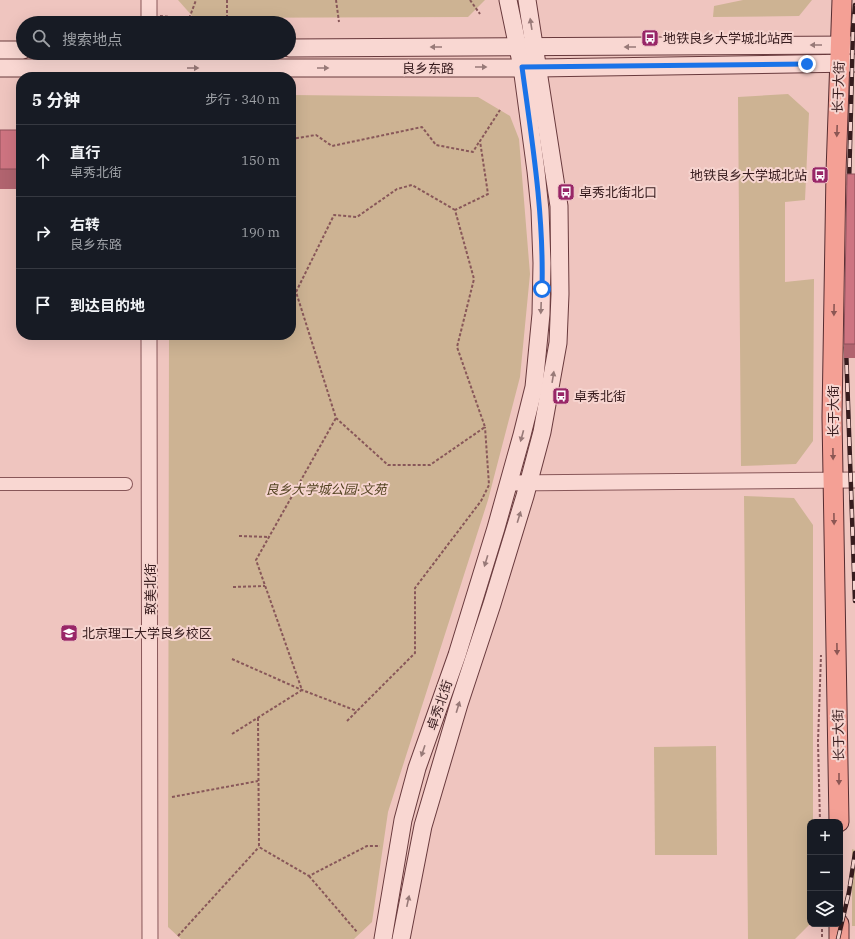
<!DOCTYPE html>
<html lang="zh">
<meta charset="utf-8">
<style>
body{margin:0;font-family:"IBM Plex Serif","Noto Sans SC",serif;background:#242831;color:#f1f3f6}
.controls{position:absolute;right:12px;bottom:12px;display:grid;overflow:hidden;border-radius:8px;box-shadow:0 4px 16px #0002}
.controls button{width:36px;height:36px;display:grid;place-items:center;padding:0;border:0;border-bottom:1px solid #363941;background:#171b24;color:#f1f3f6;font:20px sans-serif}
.stop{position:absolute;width:12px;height:12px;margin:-9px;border:3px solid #1a73e8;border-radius:50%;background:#fff}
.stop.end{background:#1a73e8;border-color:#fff;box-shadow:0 1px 4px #0008}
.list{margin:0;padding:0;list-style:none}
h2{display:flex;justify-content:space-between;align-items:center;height:52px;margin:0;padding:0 16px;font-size:17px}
h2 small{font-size:13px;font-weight:400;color:#9ea1a6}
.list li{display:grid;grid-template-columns:26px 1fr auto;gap:12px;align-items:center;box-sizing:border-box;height:72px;padding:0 16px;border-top:1px solid #363941}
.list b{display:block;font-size:15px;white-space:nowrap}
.list p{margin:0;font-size:13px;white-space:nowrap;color:#9ea1a6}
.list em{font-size:13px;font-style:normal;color:#9ea1a6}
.icon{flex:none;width:22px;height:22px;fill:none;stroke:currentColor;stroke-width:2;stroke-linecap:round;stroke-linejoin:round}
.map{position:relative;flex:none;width:855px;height:939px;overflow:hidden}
.search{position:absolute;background:#171b24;box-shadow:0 4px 16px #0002;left:16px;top:16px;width:280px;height:44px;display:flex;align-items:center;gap:10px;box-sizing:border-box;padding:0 14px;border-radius:22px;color:#9ea1a6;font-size:15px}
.panel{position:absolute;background:#171b24;box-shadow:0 4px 16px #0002;left:16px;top:72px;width:280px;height:268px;border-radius:16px}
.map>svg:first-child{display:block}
.green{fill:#cdb393}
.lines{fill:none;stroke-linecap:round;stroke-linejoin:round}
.minor-casing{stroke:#885759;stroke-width:14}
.tertiary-casing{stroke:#885759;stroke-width:17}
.secondary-casing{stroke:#693a3d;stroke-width:19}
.primary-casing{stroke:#552c30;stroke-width:21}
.path{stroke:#885759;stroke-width:2;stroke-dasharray:3 2;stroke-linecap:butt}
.minor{stroke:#f9d7d2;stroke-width:12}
.tertiary{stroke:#f9d7d2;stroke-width:15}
.secondary{stroke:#f9d7d2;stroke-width:17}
.primary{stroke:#f4a095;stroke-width:19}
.rail-casing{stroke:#371c1e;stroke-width:4.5}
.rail{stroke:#f6d4cf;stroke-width:3;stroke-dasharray:9;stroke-linecap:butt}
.wall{fill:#b1646f}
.building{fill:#ce7481;stroke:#90515a}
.oneway{fill:#987a78}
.oneway2{fill:#8c5754}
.route{stroke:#1a73e8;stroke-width:5}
.labels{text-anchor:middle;stroke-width:4;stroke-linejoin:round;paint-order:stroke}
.poi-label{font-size:13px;fill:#371c1e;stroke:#f6d4cf;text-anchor:start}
.street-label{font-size:13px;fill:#371c1e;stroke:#f6d4cf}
.park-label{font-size:13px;font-style:italic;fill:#544422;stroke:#f6d4cf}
</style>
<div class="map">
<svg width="855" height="939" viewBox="0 0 855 939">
<rect width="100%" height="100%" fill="#efc5bf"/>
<g class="green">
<path d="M178 0H485L468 17 194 18Z"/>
<path d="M743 0H812L799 16 713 17 714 6Z"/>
<path d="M788 94 809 113 805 200 785 202V282L814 279 813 441 796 464 741 466 738 97Z"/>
<path d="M291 95 478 97 510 116 519 139 530 274 520 377 488 500 388 812 372 922 354 939H181L168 927 169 335H291Z"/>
<path d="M744 496 794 498 813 525V822H810V924L795 939H748Z"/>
<path d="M716 746 717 855H655L654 747Z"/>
<path d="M852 849 855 850V926H852Z"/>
</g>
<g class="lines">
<defs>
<path id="minor" d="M0 484H126"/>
<g id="tertiary">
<path d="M149 23V0"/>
<path d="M149 53V77"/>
<path d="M149 335 150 939"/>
<path d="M509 483 855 480"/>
</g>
<g id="secondary">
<path d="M289 48 855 45"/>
<path d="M0 50H23"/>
<path d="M0 68H537L855 63"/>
<path d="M383 939 403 820 417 768 457 655 496 528 522 435 534 387 541 314 542 263 540 210 536 171 522 67 508 0"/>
<path d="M401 939 423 826 459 704 492 604 525 496 542 432 558 343 560 294 559 206 527 0"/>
</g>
<g id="primary">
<path d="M839 822 832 417 836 172 842 0"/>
<path d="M839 924V939"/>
</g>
</defs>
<use href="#minor" class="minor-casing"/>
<use href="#tertiary" class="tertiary-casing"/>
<use href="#secondary" class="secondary-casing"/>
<use href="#primary" class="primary-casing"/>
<g class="path">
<path d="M227 0V23"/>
<path d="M336 0 339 22"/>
<path d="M470 0 480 14"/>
<path d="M160 16 189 19 196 0"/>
<path d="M291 139 316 135 332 146 422 127 436 145 473 152 479 142"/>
<path d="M455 210 412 185 397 189 357 217 334 215 296 292 336 418 388 465H430L485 427 457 347 474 279 455 210 488 194 480 141 500 110"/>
<path d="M172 338 187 335"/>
<path d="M239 536 269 537"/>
<path d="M233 587 265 586"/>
<path d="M232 659 302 690 357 711"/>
<path d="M258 718 259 847 309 876 367 846H380"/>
<path d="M347 721 415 653V588L481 501 489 485 485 427"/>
<path d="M232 734 302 690 256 560 336 418"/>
<path d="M172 797 258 781"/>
<path d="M820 822 818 742 821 655"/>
<path d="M309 876 357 932"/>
<path d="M822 924V939"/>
<path d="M178 936 259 847"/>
</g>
<use href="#minor" class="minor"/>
<use href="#tertiary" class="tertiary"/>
<use href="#secondary" class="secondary"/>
<use href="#primary" class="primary"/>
<defs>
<g id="rail">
<path d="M849 185 853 29 855 5"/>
<path d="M846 347 855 601"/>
<path d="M838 939 849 892 855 853"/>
</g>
</defs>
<use href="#rail" class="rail-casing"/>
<use href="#rail" class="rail"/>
</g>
<g class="wall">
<rect x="0" y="130" width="21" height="59"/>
<path d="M855 174V358H844V344Z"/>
</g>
<g class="building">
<rect x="0" y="130" width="21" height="39"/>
<path d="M847 174H855V344H844Z"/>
</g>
<defs><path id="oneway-solid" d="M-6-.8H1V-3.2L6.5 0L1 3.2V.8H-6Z"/></defs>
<g class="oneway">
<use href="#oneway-solid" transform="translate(531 24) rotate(-99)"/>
<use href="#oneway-solid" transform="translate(816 45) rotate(180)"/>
<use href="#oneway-solid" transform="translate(436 47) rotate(180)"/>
<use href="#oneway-solid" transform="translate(630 47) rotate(180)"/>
<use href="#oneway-solid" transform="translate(481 67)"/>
<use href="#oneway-solid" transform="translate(193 68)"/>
<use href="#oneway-solid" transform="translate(323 68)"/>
<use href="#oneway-solid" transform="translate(541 308) rotate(92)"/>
<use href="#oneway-solid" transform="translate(553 377) rotate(-81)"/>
<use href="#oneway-solid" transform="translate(522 436) rotate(105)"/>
<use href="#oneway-solid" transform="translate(519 517) rotate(-73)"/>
<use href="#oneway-solid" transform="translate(486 561) rotate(107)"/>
<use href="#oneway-solid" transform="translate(458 707) rotate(-73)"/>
<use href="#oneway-solid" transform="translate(423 751) rotate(109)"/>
<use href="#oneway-solid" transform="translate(408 901) rotate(-78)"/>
</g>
<g class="oneway2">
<use href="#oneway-solid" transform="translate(837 131) rotate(92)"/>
<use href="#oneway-solid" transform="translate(834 310) rotate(91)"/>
<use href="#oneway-solid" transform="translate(833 454) rotate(89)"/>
<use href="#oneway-solid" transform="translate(834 519) rotate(89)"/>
<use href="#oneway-solid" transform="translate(837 649) rotate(89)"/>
<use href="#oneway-solid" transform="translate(839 779) rotate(90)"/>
</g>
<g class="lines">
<path class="route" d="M542 289C544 214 532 141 522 67L807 64"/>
</g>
<defs>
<symbol id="bus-square" viewBox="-11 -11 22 22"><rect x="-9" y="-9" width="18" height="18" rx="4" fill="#982667" stroke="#f6d4cf"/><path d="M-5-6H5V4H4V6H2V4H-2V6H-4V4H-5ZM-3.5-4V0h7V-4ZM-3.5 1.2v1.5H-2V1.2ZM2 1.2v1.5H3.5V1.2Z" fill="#fff"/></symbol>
<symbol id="university-square" viewBox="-11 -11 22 22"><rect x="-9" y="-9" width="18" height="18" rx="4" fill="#982667" stroke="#f6d4cf"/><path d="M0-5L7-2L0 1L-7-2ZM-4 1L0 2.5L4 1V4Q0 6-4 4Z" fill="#fff"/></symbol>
</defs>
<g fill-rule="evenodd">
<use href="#bus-square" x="640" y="28" width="20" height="20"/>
<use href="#bus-square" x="810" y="165" width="20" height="20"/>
<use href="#bus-square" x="556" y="182" width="20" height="20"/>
<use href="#bus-square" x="551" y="386" width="20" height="20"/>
<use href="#university-square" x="59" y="623" width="20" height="20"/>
</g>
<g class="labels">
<g class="poi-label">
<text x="663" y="43">地铁良乡大学城北站西</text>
<text x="807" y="180" text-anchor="end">地铁良乡大学城北站</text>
<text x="579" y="197">卓秀北街北口</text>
<text x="574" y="401">卓秀北街</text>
<text x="82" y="638">北京理工大学良乡校区</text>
</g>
<g class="street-label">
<text x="428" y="73">良乡东路</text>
<text transform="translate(838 87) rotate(-88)" y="5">长于大街</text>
<text transform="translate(833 411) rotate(-90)" y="5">长于大街</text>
<text transform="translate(150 589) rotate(-90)" y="5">致美北街</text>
<text transform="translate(439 705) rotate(-71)" y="5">卓秀北街</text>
<text transform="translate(838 735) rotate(-91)" y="5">长于大街</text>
</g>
<g class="park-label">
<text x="326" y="494">良乡大学城公园·文苑</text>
</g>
</g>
</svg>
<div class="controls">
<button>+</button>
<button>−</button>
<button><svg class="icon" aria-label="layers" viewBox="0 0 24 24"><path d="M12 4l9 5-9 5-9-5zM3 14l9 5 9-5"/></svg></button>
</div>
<div class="stop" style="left:542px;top:289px"></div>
<div class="stop end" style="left:807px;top:64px"></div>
<div class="search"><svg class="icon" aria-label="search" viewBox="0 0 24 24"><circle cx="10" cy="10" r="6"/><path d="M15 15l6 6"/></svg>搜索地点</div>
<section class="panel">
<h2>5 分钟<small>步行 · 340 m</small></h2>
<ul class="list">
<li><svg class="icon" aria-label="ahead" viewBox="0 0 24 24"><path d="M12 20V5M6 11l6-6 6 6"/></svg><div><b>直行</b><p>卓秀北街</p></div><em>150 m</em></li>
<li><svg class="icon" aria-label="right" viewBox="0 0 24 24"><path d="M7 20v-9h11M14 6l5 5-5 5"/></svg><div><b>右转</b><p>良乡东路</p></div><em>190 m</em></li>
<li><svg class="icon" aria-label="arrive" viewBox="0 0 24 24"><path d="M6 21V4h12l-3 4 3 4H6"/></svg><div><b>到达目的地</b></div></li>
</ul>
</section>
</div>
